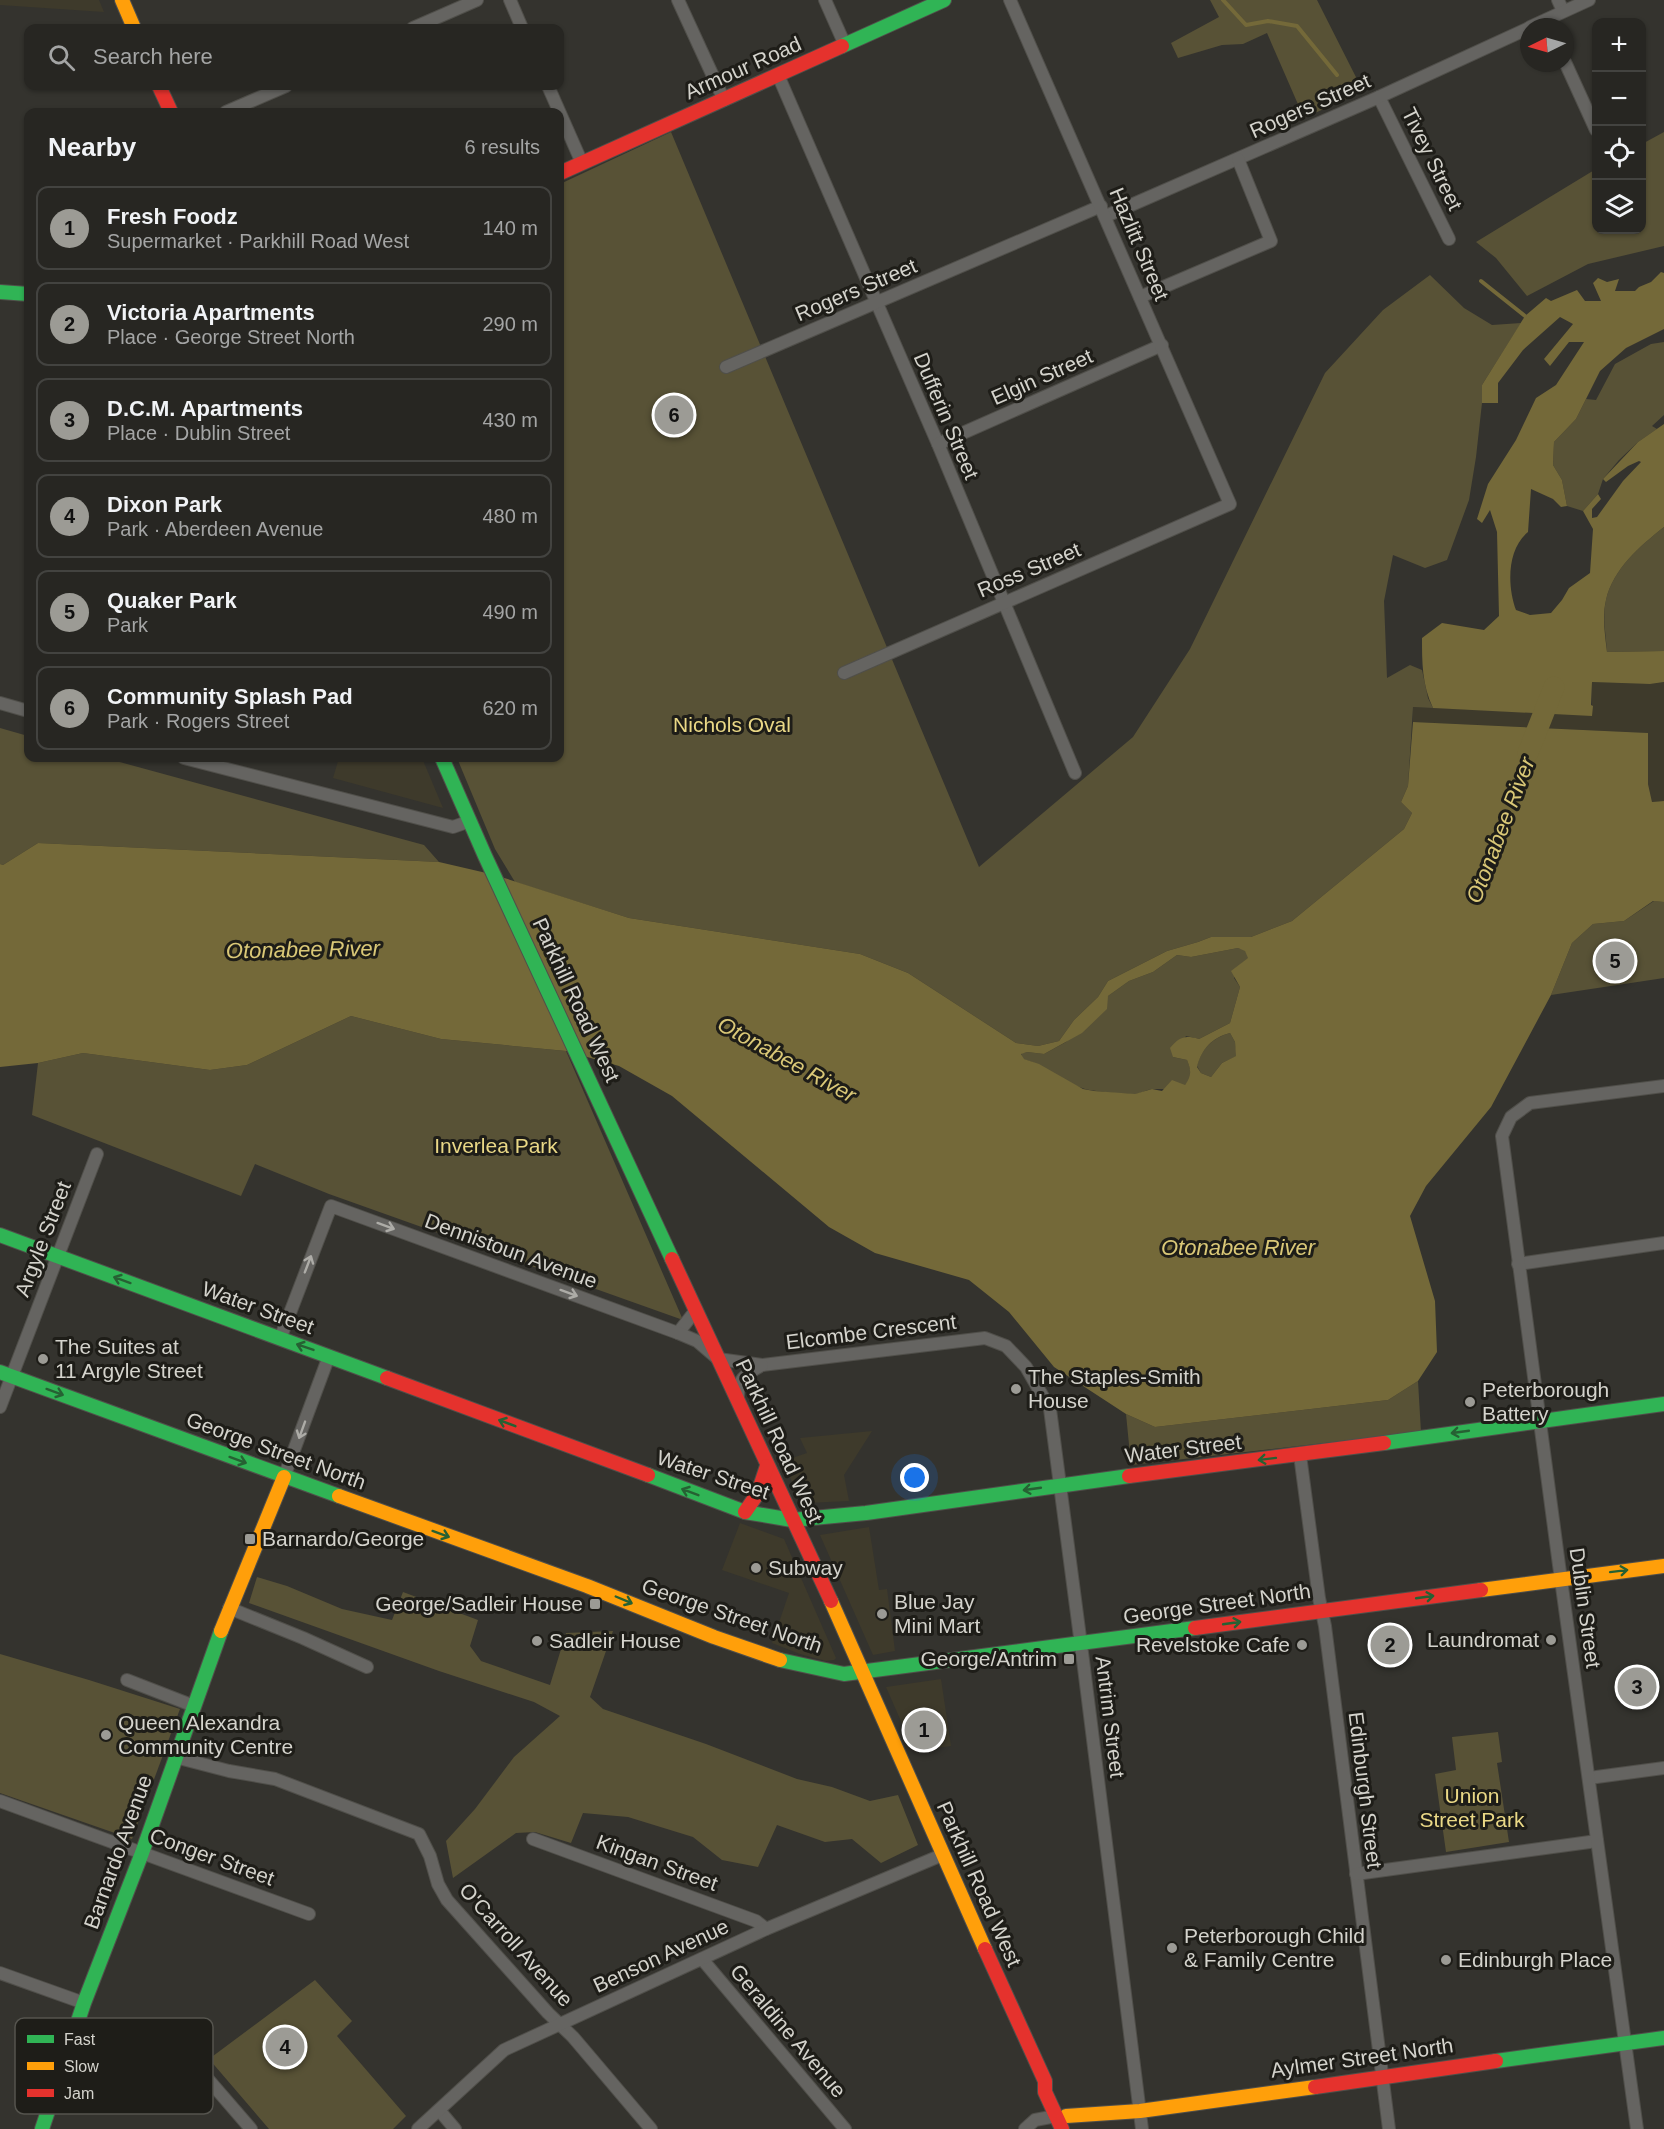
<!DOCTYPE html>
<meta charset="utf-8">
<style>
body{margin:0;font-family:Arial,sans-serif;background:#2f2e2a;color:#f1f3f6}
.controls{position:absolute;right:18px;top:18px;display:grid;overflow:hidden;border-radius:12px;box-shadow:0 2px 4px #0004}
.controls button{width:54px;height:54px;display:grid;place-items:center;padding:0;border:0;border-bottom:2px solid #434340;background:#272622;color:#f1f3f6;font:30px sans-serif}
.compass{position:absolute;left:1520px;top:18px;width:54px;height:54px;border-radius:50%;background:#272622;box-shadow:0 2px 4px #0004;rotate:265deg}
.you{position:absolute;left:915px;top:1478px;width:21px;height:21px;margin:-15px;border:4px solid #fff;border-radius:50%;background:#1a73e8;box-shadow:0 0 0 9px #1a73e833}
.badge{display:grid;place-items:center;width:39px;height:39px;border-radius:50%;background:#9c9b95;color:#111;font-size:20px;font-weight:700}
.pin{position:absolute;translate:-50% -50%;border:3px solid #fff;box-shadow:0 2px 6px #0006}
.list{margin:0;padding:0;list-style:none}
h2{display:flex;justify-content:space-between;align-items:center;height:78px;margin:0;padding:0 24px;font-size:26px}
h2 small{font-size:20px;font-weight:400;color:#a4a5a5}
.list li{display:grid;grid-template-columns:39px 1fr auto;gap:18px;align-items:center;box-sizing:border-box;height:84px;margin:0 12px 12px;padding:0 12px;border:2px solid #434340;border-radius:12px}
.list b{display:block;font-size:22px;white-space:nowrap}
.list p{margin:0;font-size:20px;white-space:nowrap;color:#a4a5a5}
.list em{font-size:20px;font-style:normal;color:#a4a5a5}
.icon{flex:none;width:33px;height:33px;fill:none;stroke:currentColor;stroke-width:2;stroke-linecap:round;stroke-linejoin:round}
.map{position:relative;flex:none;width:1664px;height:2129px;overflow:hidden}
.search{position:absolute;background:#272622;box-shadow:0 2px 4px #0004;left:24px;top:24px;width:540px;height:66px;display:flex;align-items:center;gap:15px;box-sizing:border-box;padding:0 21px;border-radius:12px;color:#a4a5a5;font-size:22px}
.panel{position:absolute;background:#272622;box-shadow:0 2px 4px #0004;left:24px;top:108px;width:540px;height:654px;border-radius:12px}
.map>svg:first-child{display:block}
.built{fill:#3e3a2b}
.green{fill:#585236}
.water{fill:#746939;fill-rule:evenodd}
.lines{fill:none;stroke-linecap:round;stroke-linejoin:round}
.stream{stroke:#746939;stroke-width:4}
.river{stroke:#746939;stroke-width:21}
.street-casing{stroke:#504f4a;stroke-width:14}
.fast-casing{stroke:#504f4a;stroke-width:16}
.slow-casing{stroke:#504f4a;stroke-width:16}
.jam-casing{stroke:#504f4a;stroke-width:16}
.street{stroke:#656461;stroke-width:12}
.fast{stroke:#30b455;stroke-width:14}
.slow{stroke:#ff9f0a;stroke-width:14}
.jam{stroke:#e5322d;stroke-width:14}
.oneway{stroke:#adaca7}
.oneway2{stroke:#266133}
.poi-dot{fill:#9c9b95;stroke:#1e1d18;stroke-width:2}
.labels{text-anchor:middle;stroke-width:6;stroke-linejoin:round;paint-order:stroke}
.street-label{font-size:21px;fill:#d4d3cc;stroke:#1e1d18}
.park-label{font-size:21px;fill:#ead886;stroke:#1e1d18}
.poi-label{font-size:21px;fill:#d4d3cc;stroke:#1e1d18;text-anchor:start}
.water-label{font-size:22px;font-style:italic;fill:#dac877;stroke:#1e1d18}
.key{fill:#1e1d18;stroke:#55544e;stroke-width:1.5}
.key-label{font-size:16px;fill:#d4d3cc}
</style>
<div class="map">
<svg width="1664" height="2129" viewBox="0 0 1664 2129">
<rect width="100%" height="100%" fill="#34332e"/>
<g class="built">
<path d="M0 0H99L104 12 0 5Z"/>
<path d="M1592 682 1650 684 1664 682V801L1652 802 1648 784 1647 733 1413 722V707L1592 715Z"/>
<path d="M339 758H422L443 808 333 778Z"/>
<path d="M872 1431 844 1475 849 1501 807 1503 800 1500 783 1461 807 1453 800 1438Z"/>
<path d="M740 1523 784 1539 836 1658 834 1660 826 1661 800 1654 772 1643 789 1593 722 1570Z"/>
<path d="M869 1527 879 1590 887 1589 895 1651 873 1655 820 1535Z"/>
<path d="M941 1679 951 1746 914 1751 886 1687Z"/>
</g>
<g class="green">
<path d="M1210 0H1317L1363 91 1304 118 1267 33 1243 44 1222 45 1178 58 1171 43 1219 17Z"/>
<path d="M671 132 979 867 1133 737 1190 649 1325 373 1383 310 1430 275 1464 308 1492 325 1521 323 1482 385V403L1476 457 1469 500 1447 560 1425 568 1393 555 1384 601 1387 678 1410 665 1422 670 1428 698 1433 708 1413 707 1408 786 1401 802 1412 813 1404 829 1292 921 1251 937H1211L1198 942 1167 951 1108 981 1098 997 1074 1020 1059 1041 1038 1046 1016 1043 908 973 860 954 629 918 515 882 495 849 457 758H560V184Z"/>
<path d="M1664 132V246L1588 264 1527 296 1496 258 1476 242 1596 169V230H1642V144Z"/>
<path d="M1664 342V415L1652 426 1657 429 1638 442 1619 460 1603 479 1598 494 1583 511 1567 506 1562 480 1553 465 1554 442 1576 419 1586 399 1596 400 1615 364 1651 344Z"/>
<path d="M1664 527V651L1607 652C1606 635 1602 616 1606 600 1613 569 1640 546 1664 527Z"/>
<path d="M0 728 28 736V758H105L424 845 439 862 38 843 3 865 0 864Z"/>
<path d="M1654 901 1664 902V978L1551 995 1572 943 1593 924 1624 921Z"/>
<path d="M1238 948 1245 950 1249 958 1242 963 1234 978 1240 987 1230 1023 1199 1039 1186 1036 1173 1057 1187 1060C1190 1067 1194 1079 1185 1085 1176 1090 1163 1089 1153 1089 1148 1089 1142 1093 1136 1094 1130 1095 1091 1091 1085 1089 1063 1083 1046 1065 1023 1059L1021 1053 1027 1052 1044 1054 1066 1042 1108 996 1129 981 1153 972 1177 955 1191 957Z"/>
<path d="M351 1016 441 1039 566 1051 683 1320 329 1194 255 1164 241 1196 32 1115 38 1063 83 1053 210 1070 247 1065Z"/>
<path d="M1230 1033 1235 1042 1237 1056 1222 1063 1211 1077 1201 1073 1197 1066C1202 1048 1212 1038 1230 1033Z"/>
<path d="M1418 1381 1421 1432 1131 1465 1126 1414 1155 1427 1388 1400Z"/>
<path d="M257 1577 287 1586 342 1609 392 1620 403 1592 478 1620 470 1646 481 1661 550 1685 566 1633 613 1631 590 1697 603 1709 706 1744 797 1779 832 1787 870 1801 898 1795 918 1845 881 1863 852 1839 825 1842 777 1825 758 1867 722 1860 693 1837 628 1817 583 1813 571 1843 535 1832 516 1833 453 1878 446 1841 475 1809 514 1757 560 1716 534 1702 439 1671 249 1603Z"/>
<path d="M0 1654 89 1680 180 1709 132 1839 0 1793Z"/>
<path d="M1498 1732 1502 1762 1497 1763 1509 1842 1446 1852 1435 1774 1456 1770 1452 1737Z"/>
<path d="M315 1980 352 2021 337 2036 406 2116 393 2129H269L209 2059Z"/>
</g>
<g class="water">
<path d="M1661 272 1664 273V329L1626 348 1600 371 1576 419 1554 442 1553 465 1562 480 1567 506 1561 507 1553 499 1531 489 1528 532C1507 549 1507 586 1516 610L1530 615 1551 613 1562 600 1569 588 1590 573 1593 529 1583 511 1598 494 1601 499 1592 509V518L1597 517 1623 481 1641 462 1639 461 1628 466 1606 482 1603 479 1638 442 1664 424V527C1640 546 1613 569 1606 600 1602 616 1605 635 1607 652L1664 651V682L1650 684 1592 682 1591 705 1593 706 1592 716 1433 708C1422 685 1422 662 1422 638L1442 623 1484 630 1499 616 1497 532 1490 510 1482 523 1477 519 1488 484 1516 440 1536 398 1556 385 1584 342H1569L1550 366 1544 359 1573 324 1560 317 1523 350 1498 383V403H1482V385L1525 316 1546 298 1551 301 1577 290 1585 301H1601L1593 283 1598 278 1607 282 1619 279 1615 291H1635L1639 287 1651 282Z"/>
<path d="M1413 722 1648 733V784L1652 802 1664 801V902L1653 901 1624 921 1593 924 1572 943 1551 995 1491 1107 1426 1186 1410 1216 1435 1301 1437 1352 1418 1381 1388 1400 1155 1427 1126 1414 1054 1367 1009 1312 969 1280 875 1253 829 1227 672 1096 619 1066 566 1051 441 1039 351 1016 247 1065 210 1070 83 1053 38 1063 0 1067V864L3 865 38 843 439 862 495 875 629 918 860 954 908 973 1016 1043 1038 1046 1059 1041 1074 1020 1098 997 1108 981 1167 951 1198 942 1211 937H1251L1292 921 1404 829 1412 813 1401 802 1408 786ZM1238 948 1245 951 1248 958 1231 971 1240 987 1230 1023 1199 1039C1184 1035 1180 1037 1170 1048L1173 1057 1187 1060C1191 1070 1192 1076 1185 1085L1172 1080 1162 1091 1152 1089 1135 1094 1094 1091 1083 1089 1039 1064 1024 1059 1021 1054 1027 1052 1044 1054 1082 1033 1107 1009 1108 996 1129 981 1153 972 1177 955 1191 957ZM1230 1033 1235 1042 1236 1056 1222 1063 1211 1077 1201 1073 1197 1067C1202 1048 1212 1038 1230 1033Z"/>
</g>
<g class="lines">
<g class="stream">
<path d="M1223 0 1246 25 1268 21 1297 26 1337 75"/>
<path d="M1481 281 1525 316"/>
</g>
<path class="river" d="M1528 753 1554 687"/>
<defs>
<g id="street">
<path d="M510 0 522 28"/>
<path d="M678 0 724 100"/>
<path d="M825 0 845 45"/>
<path d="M1558 0 1563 11"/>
<path d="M1530 27 1589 0"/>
<path d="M413 28 477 0"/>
<path d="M1565 62 1596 130"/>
<path d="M778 75 938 444 1075 773"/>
<path d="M548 86 582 163"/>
<path d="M1379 97 1449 239"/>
<path d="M226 112 286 86"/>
<path d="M1106 216 1379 97 1529 28"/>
<path d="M1140 297 1271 241 1238 159"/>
<path d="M726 367 1101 206"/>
<path d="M938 444 1162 345"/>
<path d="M844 673 1230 504 1010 0"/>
<path d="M0 703 28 711"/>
<path d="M184 758 453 827 470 821"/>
<path d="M1518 1264 1664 1243"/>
<path d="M678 1333 696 1310"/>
<path d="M280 1339 331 1206 678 1333 697 1341 718 1359 762 1365 985 1338 1006 1346 1026 1367 1050 1409 1083 1660 1142 2129"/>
<path d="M738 1400C737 1379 744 1375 762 1365"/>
<path d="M0 1407 97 1154"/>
<path d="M1300 1455 1319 1598 1325 1626 1389 2129"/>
<path d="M284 1477 329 1356"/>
<path d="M229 1608 303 1638 367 1667"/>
<path d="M127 1680 194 1706"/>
<path d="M175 1757 229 1771 275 1779 419 1834 430 1856 438 1884 447 1900 548 2013 573 2037 651 2129"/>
<path d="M1589 1778 1664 1768"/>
<path d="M0 1801 309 1914"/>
<path d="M533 1839 756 1921 766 1929"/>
<path d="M1356 1874 1597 1841"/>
<path d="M702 1959 845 2129"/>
<path d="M0 1973 84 2003"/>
<path d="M194 2063 251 2129"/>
<path d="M439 2110 455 2129"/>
<path d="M418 2129 504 2050 766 1929 942 1855"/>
<path d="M1025 2129 1035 2120 1056 2116"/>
<path d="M1637 2129 1559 1565 1502 1136 1511 1117 1530 1103 1664 1086"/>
</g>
<g id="fast">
<path d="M842 46 944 0"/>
<path d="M0 292 28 294"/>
<path d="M442 758 485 856 672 1259"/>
<path d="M0 1235 387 1378"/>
<path d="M0 1372 339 1496"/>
<path d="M1384 1443 1664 1404"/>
<path d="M648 1475 745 1512 792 1520 866 1513 1129 1476"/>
<path d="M780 1660 844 1674 1195 1628"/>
<path d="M1496 2061 1664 2038"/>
<path d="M42 2129 84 2003 142 1853 221 1631"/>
</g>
<g id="slow">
<path d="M122 0 134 28"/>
<path d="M339 1496 587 1586 714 1637 780 1660"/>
<path d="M1481 1590 1664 1566"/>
<path d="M831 1601 985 1949"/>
<path d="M221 1631 284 1477"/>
<path d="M1066 2116 1140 2111 1315 2087"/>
</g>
<g id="jam">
<path d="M159 86 171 112"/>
<path d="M560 173 842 46"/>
<path d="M672 1259 831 1601"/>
<path d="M387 1378 648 1475"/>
<path d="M1129 1476 1384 1443"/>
<path d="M745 1512 758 1493 767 1466"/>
<path d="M1195 1628 1481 1590"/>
<path d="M985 1949 1045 2081V2092L1062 2129"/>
<path d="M1315 2087 1496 2061"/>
</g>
</defs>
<use href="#street" class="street-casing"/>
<use href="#fast" class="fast-casing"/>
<use href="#slow" class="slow-casing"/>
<use href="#jam" class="jam-casing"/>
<use href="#street" class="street"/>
<use href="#fast" class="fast"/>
<use href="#slow" class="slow"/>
<use href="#jam" class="jam"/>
</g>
<defs><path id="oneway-shaft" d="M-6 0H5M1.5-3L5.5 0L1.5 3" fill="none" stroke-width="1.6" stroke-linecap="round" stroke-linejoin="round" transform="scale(1.5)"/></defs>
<g class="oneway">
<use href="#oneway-shaft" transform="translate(386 1226) rotate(20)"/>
<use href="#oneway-shaft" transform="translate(308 1264) rotate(-69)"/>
<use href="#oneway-shaft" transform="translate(569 1293) rotate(20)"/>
<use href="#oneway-shaft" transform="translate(302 1430) rotate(110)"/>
</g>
<g class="oneway2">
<use href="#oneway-shaft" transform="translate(122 1280) rotate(-160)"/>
<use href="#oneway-shaft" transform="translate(305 1347) rotate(-161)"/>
<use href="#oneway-shaft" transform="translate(55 1392) rotate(20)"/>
<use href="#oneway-shaft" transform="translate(507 1423) rotate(-159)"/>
<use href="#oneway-shaft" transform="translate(1460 1432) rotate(172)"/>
<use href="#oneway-shaft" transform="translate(1267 1459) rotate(173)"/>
<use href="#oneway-shaft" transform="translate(238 1460) rotate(20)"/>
<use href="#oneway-shaft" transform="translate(1032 1489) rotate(172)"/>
<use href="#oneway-shaft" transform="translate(690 1492) rotate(-159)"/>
<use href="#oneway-shaft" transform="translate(441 1534) rotate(20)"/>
<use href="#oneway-shaft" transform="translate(1619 1571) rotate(-7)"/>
<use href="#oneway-shaft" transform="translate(1425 1597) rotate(-8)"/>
<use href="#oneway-shaft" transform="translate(624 1600) rotate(23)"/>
<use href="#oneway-shaft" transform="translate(1232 1623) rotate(-8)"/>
</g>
<g class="poi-dot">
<circle cx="43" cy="1359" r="6"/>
<circle cx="1016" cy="1389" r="6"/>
<circle cx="1470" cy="1402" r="6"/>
<rect x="244" y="1533" width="12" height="12" rx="3"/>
<circle cx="756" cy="1568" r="6"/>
<rect x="589" y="1598" width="12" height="12" rx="3"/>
<circle cx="882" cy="1614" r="6"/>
<circle cx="1551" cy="1640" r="6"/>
<circle cx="537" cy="1641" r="6"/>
<circle cx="1302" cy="1645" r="6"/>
<rect x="1063" y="1653" width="12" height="12" rx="3"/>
<circle cx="106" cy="1735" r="6"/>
<circle cx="1172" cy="1948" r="6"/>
<circle cx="1446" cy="1960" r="6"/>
</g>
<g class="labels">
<g class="street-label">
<text transform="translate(743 68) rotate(-24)" y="7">Armour Road</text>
<text transform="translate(1310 106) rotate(-24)" y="7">Rogers Street</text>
<text transform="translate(1432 159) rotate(64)" y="7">Tivey Street</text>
<text transform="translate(1139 244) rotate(67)" y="7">Hazlitt Street</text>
<text transform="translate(856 290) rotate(-23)" y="7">Rogers Street</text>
<text transform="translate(1042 377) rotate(-24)" y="7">Elgin Street</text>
<text transform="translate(946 416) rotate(67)" y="7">Dufferin Street</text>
<text transform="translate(1029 570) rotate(-23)" y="7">Ross Street</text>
<text transform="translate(576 1000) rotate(65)" y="7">Parkhill Road West</text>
<text transform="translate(43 1239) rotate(-69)" y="7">Argyle Street</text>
<text transform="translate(511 1251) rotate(20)" y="7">Dennistoun Avenue</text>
<text transform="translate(258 1308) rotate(20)" y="7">Water Street</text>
<text transform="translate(871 1332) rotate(-7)" y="7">Elcombe Crescent</text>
<text transform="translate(779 1441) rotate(65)" y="7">Parkhill Road West</text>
<text transform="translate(1183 1449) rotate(-7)" y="7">Water Street</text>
<text transform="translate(276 1451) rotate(20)" y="7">George Street North</text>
<text transform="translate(713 1475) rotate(18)" y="7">Water Street</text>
<text transform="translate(1217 1604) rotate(-8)" y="7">George Street North</text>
<text transform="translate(1585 1608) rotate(82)" y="7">Dublin Street</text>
<text transform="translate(732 1616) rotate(19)" y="7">George Street North</text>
<text transform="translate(1110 1717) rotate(83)" y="7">Antrim Street</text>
<text transform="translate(1365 1790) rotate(83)" y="7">Edinburgh Street</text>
<text transform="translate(118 1852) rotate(-70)" y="7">Barnardo Avenue</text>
<text transform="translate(212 1857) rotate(20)" y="7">Conger Street</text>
<text transform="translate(657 1863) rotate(20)" y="7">Kingan Street</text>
<text transform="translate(979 1884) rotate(66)" y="7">Parkhill Road West</text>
<text transform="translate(516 1945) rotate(48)" y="7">O'Carroll Avenue</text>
<text transform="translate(661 1956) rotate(-25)" y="7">Benson Avenue</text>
<text transform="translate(788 2031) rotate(50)" y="7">Geraldine Avenue</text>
<text transform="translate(1362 2058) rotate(-8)" y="7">Aylmer Street North</text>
</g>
<g class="park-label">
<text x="732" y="732">Nichols Oval</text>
<text x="496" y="1153">Inverlea Park</text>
<text x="1472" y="1803">Union<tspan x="1472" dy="24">Street Park</tspan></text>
</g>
<g class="poi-label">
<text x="55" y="1354">The Suites at<tspan x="55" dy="24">11 Argyle Street</tspan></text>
<text x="1028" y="1384">The Staples-Smith<tspan x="1028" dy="24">House</tspan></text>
<text x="1482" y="1397">Peterborough<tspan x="1482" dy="24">Battery</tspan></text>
<text x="262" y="1546">Barnardo/George</text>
<text x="768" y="1575">Subway</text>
<text x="894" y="1609">Blue Jay<tspan x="894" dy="24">Mini Mart</tspan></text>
<text x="583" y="1611" text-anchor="end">George/Sadleir House</text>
<text x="1539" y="1647" text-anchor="end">Laundromat</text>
<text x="549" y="1648">Sadleir House</text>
<text x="1290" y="1652" text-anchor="end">Revelstoke Cafe</text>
<text x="1057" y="1666" text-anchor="end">George/Antrim</text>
<text x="118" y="1730">Queen Alexandra<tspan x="118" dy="24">Community Centre</tspan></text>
<text x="1184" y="1943">Peterborough Child<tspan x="1184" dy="24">&amp; Family Centre</tspan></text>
<text x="1458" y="1967">Edinburgh Place</text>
</g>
<g class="water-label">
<text transform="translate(1500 830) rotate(-69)" y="8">Otonabee River</text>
<text transform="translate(303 949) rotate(-1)" y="8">Otonabee River</text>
<text transform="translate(787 1059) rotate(29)" y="8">Otonabee River</text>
<text x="1238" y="1255">Otonabee River</text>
</g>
</g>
<rect x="15" y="2018" width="198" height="96" rx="9" class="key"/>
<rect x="27" y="2035" width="27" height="8" fill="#30b455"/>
<rect x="27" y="2062" width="27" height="8" fill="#ff9f0a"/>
<rect x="27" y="2089" width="27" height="8" fill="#e5322d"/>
<g class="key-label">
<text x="64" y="2045">Fast</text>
<text x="64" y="2072">Slow</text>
<text x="64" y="2099">Jam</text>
</g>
</svg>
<div class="controls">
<button>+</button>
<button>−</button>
<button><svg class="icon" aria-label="locate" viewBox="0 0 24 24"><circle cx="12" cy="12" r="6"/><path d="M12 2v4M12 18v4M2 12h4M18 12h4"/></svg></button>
<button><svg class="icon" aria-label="layers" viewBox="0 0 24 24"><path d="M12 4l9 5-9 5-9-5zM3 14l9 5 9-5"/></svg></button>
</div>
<svg class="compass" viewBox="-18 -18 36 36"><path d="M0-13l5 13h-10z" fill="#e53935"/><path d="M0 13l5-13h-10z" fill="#a4a5a5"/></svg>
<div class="you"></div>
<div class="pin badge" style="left:924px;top:1730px">1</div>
<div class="pin badge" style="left:1390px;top:1645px">2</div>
<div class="pin badge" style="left:1637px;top:1687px">3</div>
<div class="pin badge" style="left:285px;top:2047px">4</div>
<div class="pin badge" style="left:1615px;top:961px">5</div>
<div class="pin badge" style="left:674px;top:415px">6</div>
<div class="search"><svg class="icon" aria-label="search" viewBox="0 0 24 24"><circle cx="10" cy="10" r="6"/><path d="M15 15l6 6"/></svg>Search here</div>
<section class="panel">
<h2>Nearby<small>6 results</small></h2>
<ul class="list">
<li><span class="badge">1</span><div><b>Fresh Foodz</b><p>Supermarket · Parkhill Road West</p></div><em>140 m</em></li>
<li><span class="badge">2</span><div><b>Victoria Apartments</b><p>Place · George Street North</p></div><em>290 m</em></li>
<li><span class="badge">3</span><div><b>D.C.M. Apartments</b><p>Place · Dublin Street</p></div><em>430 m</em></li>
<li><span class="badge">4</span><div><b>Dixon Park</b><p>Park · Aberdeen Avenue</p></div><em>480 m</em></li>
<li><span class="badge">5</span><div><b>Quaker Park</b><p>Park</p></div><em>490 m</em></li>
<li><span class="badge">6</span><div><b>Community Splash Pad</b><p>Park · Rogers Street</p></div><em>620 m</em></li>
</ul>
</section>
</div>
